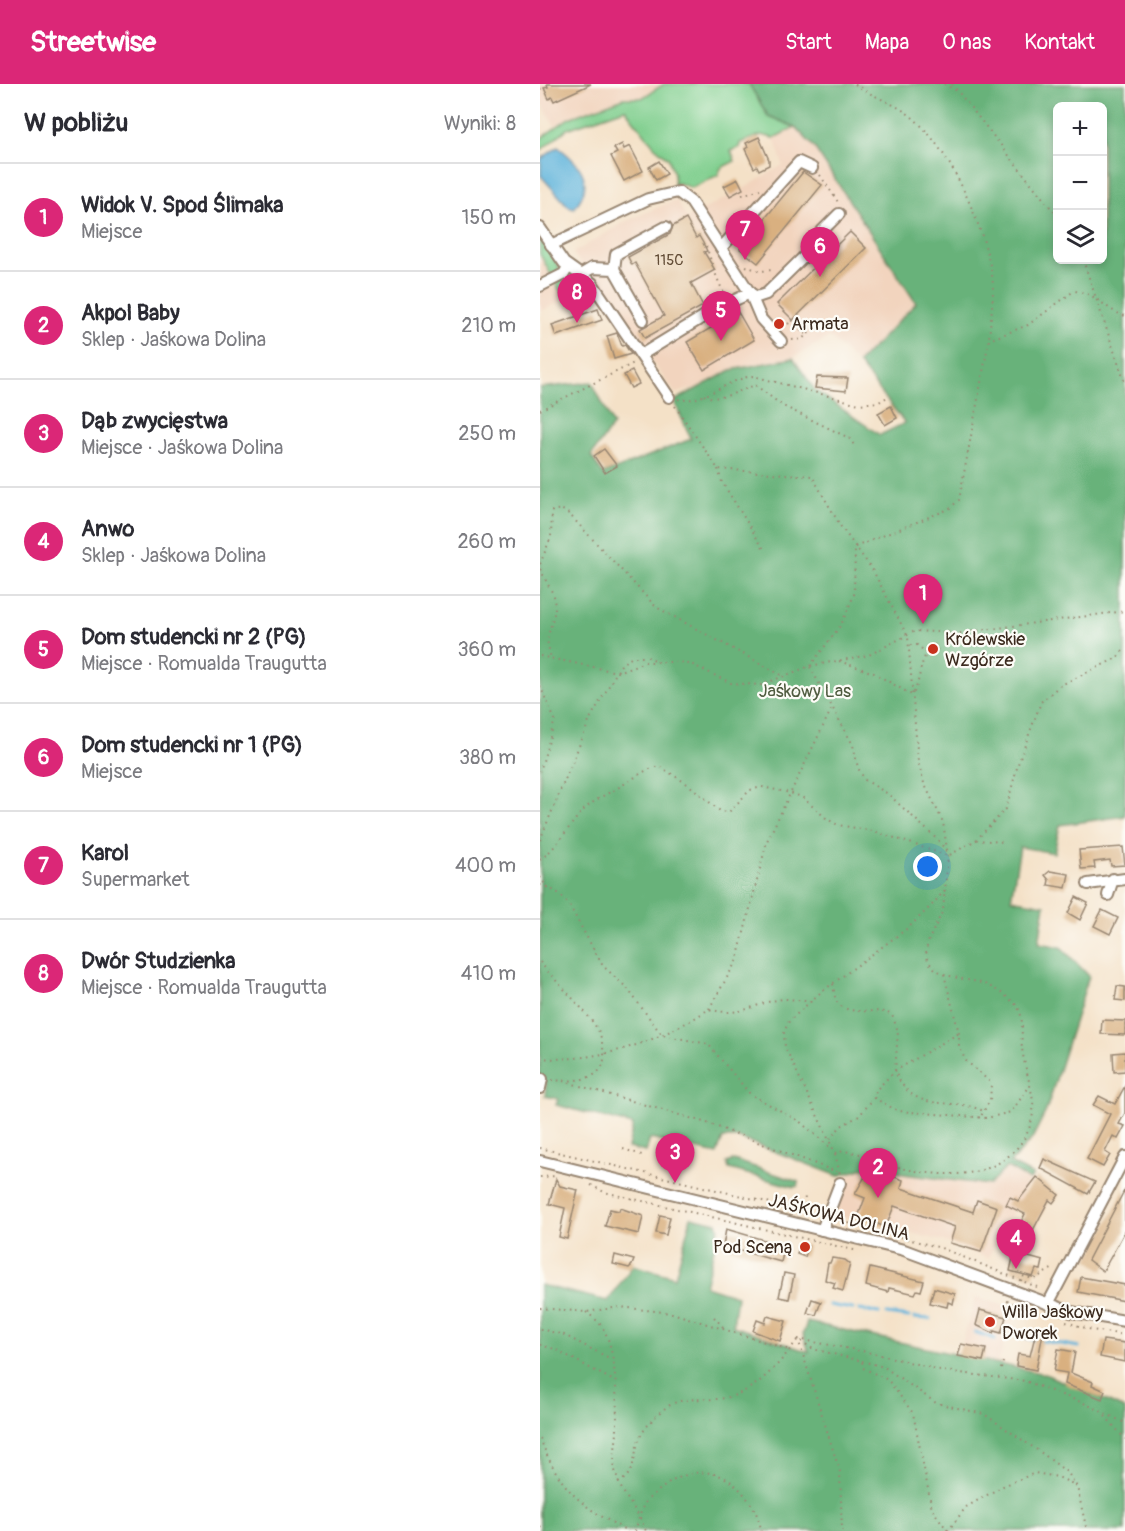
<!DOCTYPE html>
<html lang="pl">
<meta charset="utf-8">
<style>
body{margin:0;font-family:Pangolin,sans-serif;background:#f2f2f3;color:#2b2b33}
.controls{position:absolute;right:18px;top:18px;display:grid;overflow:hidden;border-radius:9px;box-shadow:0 3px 9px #0003}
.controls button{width:54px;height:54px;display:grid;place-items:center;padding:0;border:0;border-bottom:2px solid #e1e1e2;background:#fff;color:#2b2b33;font:30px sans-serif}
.you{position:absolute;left:388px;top:783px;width:21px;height:21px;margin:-15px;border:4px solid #fff;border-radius:50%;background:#1a73e8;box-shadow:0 0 0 9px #1a73e833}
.badge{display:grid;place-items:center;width:39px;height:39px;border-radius:50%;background:#db2777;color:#fff;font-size:20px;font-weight:700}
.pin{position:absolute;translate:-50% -50px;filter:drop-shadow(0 2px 3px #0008)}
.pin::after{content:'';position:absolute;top:32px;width:21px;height:18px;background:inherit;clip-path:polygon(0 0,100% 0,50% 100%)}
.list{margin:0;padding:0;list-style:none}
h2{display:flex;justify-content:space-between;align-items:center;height:78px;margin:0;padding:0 24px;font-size:26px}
h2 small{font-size:20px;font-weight:400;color:#7c7c81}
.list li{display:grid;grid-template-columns:39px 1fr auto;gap:18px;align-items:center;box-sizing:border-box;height:108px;padding:0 24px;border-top:2px solid #e1e1e2}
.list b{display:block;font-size:22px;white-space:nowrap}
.list p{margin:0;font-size:20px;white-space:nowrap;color:#7c7c81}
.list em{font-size:20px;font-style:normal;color:#7c7c81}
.icon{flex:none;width:33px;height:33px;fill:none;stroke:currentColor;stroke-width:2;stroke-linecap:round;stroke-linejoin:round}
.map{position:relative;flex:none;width:585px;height:1447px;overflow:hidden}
header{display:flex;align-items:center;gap:36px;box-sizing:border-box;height:84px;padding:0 30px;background:#db2777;color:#fff}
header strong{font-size:28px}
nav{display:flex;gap:33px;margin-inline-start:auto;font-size:21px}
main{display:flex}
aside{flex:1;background:#fff}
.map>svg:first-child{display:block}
.built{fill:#f2d4be}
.green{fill:#81cf8f;stroke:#5e7c56;stroke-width:1.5}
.forest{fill:#68b27a;stroke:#526e4c;stroke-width:1.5;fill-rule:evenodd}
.water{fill:#5db2da;stroke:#4c6e7c;stroke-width:1.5}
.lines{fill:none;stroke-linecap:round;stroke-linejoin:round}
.stream{stroke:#5db2da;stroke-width:3}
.building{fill:#d9b080}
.minor-casing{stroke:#988672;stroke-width:14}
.path{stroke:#988672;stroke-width:2;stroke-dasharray:1.5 4.5;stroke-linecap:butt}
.minor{stroke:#fff;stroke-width:10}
.poi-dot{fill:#c8321e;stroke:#fdfcf7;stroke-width:2}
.labels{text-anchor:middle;stroke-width:4.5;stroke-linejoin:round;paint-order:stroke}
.number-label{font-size:15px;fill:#624c36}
.poi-label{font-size:18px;fill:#3b2a1e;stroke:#fdfcf7;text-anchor:start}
.park-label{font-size:18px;fill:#505c40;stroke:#fdfcf7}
.street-label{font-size:18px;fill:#3b2a1e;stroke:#fdfcf7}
</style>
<header>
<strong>Streetwise</strong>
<nav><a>Start</a><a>Mapa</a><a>O nas</a><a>Kontakt</a></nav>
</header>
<main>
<aside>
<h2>W pobliżu<small>Wyniki: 8</small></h2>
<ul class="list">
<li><span class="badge">1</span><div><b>Widok V. Spod Ślimaka</b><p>Miejsce</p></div><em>150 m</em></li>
<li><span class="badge">2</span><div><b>Akpol Baby</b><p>Sklep · Jaśkowa Dolina</p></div><em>210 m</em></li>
<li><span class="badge">3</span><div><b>Dąb zwycięstwa</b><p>Miejsce · Jaśkowa Dolina</p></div><em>250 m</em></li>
<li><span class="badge">4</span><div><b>Anwo</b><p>Sklep · Jaśkowa Dolina</p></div><em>260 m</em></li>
<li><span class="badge">5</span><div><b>Dom studencki nr 2 (PG)</b><p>Miejsce · Romualda Traugutta</p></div><em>360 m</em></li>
<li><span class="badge">6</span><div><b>Dom studencki nr 1 (PG)</b><p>Miejsce</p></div><em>380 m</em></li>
<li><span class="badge">7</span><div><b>Karol</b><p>Supermarket</p></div><em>400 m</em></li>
<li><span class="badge">8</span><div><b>Dwór Studzienka</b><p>Miejsce · Romualda Traugutta</p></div><em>410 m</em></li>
</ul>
</aside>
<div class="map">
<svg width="585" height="1447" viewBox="0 0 585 1447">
<rect width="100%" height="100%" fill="#fdfcf7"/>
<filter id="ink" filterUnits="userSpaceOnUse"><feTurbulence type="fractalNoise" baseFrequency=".0167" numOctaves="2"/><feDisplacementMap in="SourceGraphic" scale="12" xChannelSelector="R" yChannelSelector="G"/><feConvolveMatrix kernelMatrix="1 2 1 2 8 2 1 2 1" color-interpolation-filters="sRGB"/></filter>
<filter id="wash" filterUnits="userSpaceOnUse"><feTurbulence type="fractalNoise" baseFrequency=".008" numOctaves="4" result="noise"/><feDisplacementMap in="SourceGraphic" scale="24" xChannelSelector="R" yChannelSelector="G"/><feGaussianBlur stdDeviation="1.35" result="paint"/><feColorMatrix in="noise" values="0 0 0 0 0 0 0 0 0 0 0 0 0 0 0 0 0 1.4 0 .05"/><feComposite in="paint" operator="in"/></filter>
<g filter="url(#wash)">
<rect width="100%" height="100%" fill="#f4e1c7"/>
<g class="built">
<path d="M0 0H124L102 14H84L29 34 15 42 0 17Z"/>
<path d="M255 43 274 63 376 219 318 279 289 253 249 276 214 280 191 286 157 304 135 309 33 169 86 137 136 116 147 134 203 105 243 81 234 54Z"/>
<path d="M0 170 25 216 0 227Z"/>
<path d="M337 1080 363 1090 466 1083 490 1096 448 1174 403 1157 346 1143 319 1133 316 1135 299 1133 298 1119 308 1091Z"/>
<path d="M436 1213 476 1225 458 1279 418 1272Z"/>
</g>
<g class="green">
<path d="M124 0H209L228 32 255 43 234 54 221 51 200 59 199 64 191 67 195 77 181 84 178 91 152 104 138 99 134 101V90L128 74 114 62 85 25 27 45 0 67V55L29 34 84 14H102Z"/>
<path d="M0 152 20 185 12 193 0 170Z"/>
<path d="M26 193 40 209 25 216 15 198Z"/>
</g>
<g class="forest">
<path d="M209 0H585V732L520 741 514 769 480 763 471 815 505 821 499 859 521 863 549 892 506 1027 492 1055 470 1079 493 1091 490 1096 467 1083 449 1101 363 1090 337 1080 298 1092 199 1054H183L177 1070 110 1055 106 1068 88 1064 93 1041 16 1021 18 1015 5 1012 6 999 0 995V304L52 298 73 341 51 372 63 390 151 355 134 317 191 286 253 274 275 306 340 351 365 339 318 279 376 219 274 63 255 43 228 32ZM518 22H562V176H518Z"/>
<path d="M194 1076 259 1098 258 1102 254 1103 189 1085 187 1079Z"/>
<path d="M151 1133 177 1139 179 1144 165 1202 197 1212 193 1242 269 1268 263 1250 267 1238 505 1290 585 1325V1447H0V1201L68 1217 93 1181 135 1193Z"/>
</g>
<path class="water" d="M18 63C41 80 56 99 34 124L28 122 1 92V75Z"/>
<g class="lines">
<g class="stream">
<path d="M289 1221 313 1225"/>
<path d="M319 1226 339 1229"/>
<path d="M347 1230 369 1233"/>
<path d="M374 1234 390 1235"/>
<path d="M435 1248 455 1255"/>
<path d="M480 1253 539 1263"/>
</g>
</g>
<g id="blocks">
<g class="building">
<path d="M7 0H51L14 17 12 13 9 15 4 4 8 3Z"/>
<path d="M219 53 229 76V81L219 86 217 82 214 84 205 65 208 63 206 59Z"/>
<path d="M82 60 84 65 90 62 103 87 84 97 71 72 77 69 74 64Z"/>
<path d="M119 77 127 90 116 96 109 83Z"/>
<path d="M263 88 282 101 218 179 200 165Z"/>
<path d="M198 95 203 105 190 112 184 102Z"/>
<path d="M146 135 156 154 159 152 163 159 167 167 164 168 175 186 151 199 163 222 105 254 100 245 124 232 95 179 92 181 88 173 130 150 133 142Z"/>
<path d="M310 148 326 164 253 236 237 220Z"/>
<path d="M58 225 62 236 16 252 12 241Z"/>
<path d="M198 228 214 256 164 286 147 258Z"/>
<path d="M77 249 82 262 85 261 91 270 74 275 67 252Z"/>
<path d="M92 287 99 300 91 304 84 291Z"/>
<path d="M277 293 308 294 306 307 275 304Z"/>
<path d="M351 322 357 334 345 341 338 329Z"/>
<path d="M64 365 77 382 65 389 54 372Z"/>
<path d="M583 763 585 781 571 782 570 776 554 778 555 784 541 785 539 766Z"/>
<path d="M510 787 529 790 526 804 508 801 509 796 505 791Z"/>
<path d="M536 813 548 819 540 836 528 829Z"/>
<path d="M562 826 578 834 570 850 554 842Z"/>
<path d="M577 902 585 903V917L575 916Z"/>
<path d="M562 936 585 937V951L561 950Z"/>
<path d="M585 968V987L574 988 573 969Z"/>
<path d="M585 1002V1029L579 1040 585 1042 578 1055 573 1052 565 1068 570 1071 563 1083 547 1075 570 1030 553 1021 559 1012 575 1020Z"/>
<path d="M504 1075 555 1098 548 1110 500 1084Z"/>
<path d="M330 1084 363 1096 361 1104 433 1128 437 1116 457 1123 441 1168 410 1159 415 1143 354 1122 346 1143 318 1133 325 1114 315 1110Z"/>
<path d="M497 1093 519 1111 513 1119 509 1116 480 1171 467 1164 485 1130 466 1121 470 1113 478 1117Z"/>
<path d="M16 1095 20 1102 38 1106 27 1155 19 1153 25 1124 9 1120Z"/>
<path d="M585 1105V1147L563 1187 548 1176Z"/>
<path d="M80 1124 103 1132 99 1150 65 1142 70 1125 79 1127Z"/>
<path d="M120 1131 130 1133 126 1151 116 1149Z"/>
<path d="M186 1145 245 1162 241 1178 183 1162Z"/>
<path d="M260 1159 268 1162 265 1173 257 1170Z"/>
<path d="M474 1169 503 1177 501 1186 496 1185 493 1193 470 1187Z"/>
<path d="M75 1171 94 1176 92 1181 89 1184 73 1180Z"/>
<path d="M292 1174 305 1176 310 1180 303 1207 293 1204 295 1199 285 1196 288 1179H290Z"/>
<path d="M330 1184 384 1197 381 1207 377 1206 375 1210 349 1204 348 1208 326 1202Z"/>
<path d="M244 1189 254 1191 249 1215 239 1213Z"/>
<path d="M541 1193 585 1201V1217L538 1208Z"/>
<path d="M394 1204 415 1210 413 1220 408 1218 407 1223 390 1219Z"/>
<path d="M272 1215 281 1218 276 1231 267 1229Z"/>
<path d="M440 1226 466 1233 461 1249 454 1247 453 1249 436 1241Z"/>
<path d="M227 1232 246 1237 240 1257 213 1247 217 1236 225 1239Z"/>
<path d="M496 1248 503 1249 496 1286 476 1282 478 1270 490 1272Z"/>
<path d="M563 1256 585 1259V1278L560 1273Z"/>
<path d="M421 1260 446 1265 443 1277 418 1272Z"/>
<path d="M518 1265 535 1268 531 1289 553 1298 552 1301 565 1307 562 1315 525 1300 527 1289 514 1287Z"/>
</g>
</g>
</g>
<g filter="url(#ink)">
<use href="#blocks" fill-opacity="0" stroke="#988672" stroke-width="1.5"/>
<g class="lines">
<defs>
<g id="minor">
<path d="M0 144 24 179 52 199 129 313"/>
<path d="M11 161 108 115 138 108 151 118 210 209 176 225 101 271"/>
<path d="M181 164 259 78 272 84"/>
<path d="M74 185 76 170 126 143"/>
<path d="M42 190 52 184 74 185 103 236"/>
<path d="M0 202 24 190 28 183"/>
<path d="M210 209 217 213 226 210 281 156 282 147 299 130"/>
<path d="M210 209 221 235 241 257"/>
<path d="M548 800 585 795"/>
<path d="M568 811 573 795"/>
<path d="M0 1004 2 995"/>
<path d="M0 1077 364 1166 531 1228 585 1237"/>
<path d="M282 1146 300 1099"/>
<path d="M508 1220 585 1073"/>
</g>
</defs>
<use href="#minor" class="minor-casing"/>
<g class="path">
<path d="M315 0C332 13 353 18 371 32 411 66 443 140 452 191 455 211 450 236 449 256"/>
<path d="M404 0 417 7"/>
<path d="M412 0 518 133"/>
<path d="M0 5 3 4"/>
<path d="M280 91 300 121"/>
<path d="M202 111 220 105"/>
<path d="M166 162C172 179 176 194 184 209"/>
<path d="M543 176 585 299"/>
<path d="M206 182 219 187 235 186"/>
<path d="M248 240 252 236 266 251"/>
<path d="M252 256 262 255 282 238"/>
<path d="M164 311C178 319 201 306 215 301L243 322 309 354 314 361"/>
<path d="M138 315C164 320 187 295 213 292L319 320 339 318 349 312"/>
<path d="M135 322 178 385 272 392 301 443 332 485 368 553 378 678 384 699 403 738 408 772 405 806 392 821 369 843 280 909 249 937 244 948 245 963 295 1069C312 1062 347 1081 366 1085 386 1090 413 1092 434 1088 467 1082 496 1053 493 1018 491 1000 484 982 482 964 480 948 487 929 472 917 464 910 451 902 441 899 425 894 396 894 388 876 381 860 399 840 403 825 404 819 404 812 405 806"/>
<path d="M0 326 94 279"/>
<path d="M178 385 182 398 225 467"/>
<path d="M315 463 409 425 419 416 449 256 488 241 534 207C557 209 565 226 585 232"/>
<path d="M0 480 11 453 12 427 21 425 29 430 116 523 245 593"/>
<path d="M0 485 14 512 15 526 7 556 11 575"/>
<path d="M387 569 393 560 398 564 396 567 394 566"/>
<path d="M0 572 77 588 105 578H138L153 581 191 599 221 601 270 582 329 571 375 547 421 549 585 527"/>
<path d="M299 577 334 589 372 611C381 599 378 583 387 569L377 561H370"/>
<path d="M270 582 301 541 314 511 315 463"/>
<path d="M270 583 313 661 318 684 325 696 348 710 400 758 407 769"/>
<path d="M0 602 15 636 0 687"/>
<path d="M0 756 51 633 82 579 93 573H108L115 576"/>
<path d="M436 756 464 758"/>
<path d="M0 776C17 763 26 746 40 730 53 715 70 709 86 699 97 692 106 685 119 682L149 701 180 727 189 728 210 706 222 703 250 709 262 713 287 735 298 741 334 747 408 772 436 756 466 725 478 680 501 618 519 602 577 574 585 564"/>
<path d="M0 793 7 803 20 810 29 821 63 882 87 904 122 951 168 960 210 1010 259 1037 292 1065"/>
<path d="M0 801 7 803"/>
<path d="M0 878C18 901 43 922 58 946 61 951 62 959 63 964 71 997 35 998 11 996"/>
<path d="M404 890 419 949V961L425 976 449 997 451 1003 450 1016 441 1032"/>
<path d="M293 900C294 905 294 913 297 918 309 934 337 922 352 931L358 947 355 987C373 1033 411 1011 443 1027"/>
<path d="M169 925 197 876 227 757 292 624"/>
<path d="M0 974C59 979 121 957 169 925 203 935 216 917 244 915 253 915 263 917 273 918"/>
<path d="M23 997 167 1039 297 1088"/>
<path d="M334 1014 358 1027 447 1034 471 1028 489 1003"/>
<path d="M290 1055 301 1042 319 1032 334 1014 336 1006 355 987 419 949"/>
<path d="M0 1064 277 1130"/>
<path d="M83 1065 102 1071"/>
<path d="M295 1070 300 1090"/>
<path d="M0 1093 17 1092"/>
<path d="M51 1101 64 1108 318 1167"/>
<path d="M264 1127 265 1111"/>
<path d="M297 1136 401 1164 497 1203"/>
<path d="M481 1197 482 1192 494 1195 515 1183"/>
<path d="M467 1217 504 1230"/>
<path d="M0 1224 46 1228 80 1223 132 1229 250 1266"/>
<path d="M46 1228C53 1233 61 1239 65 1248 77 1272 77 1322 77 1349 76 1362 72 1377 76 1390 81 1411 98 1426 106 1447"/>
<path d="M174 1233 184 1244"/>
<path d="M526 1238 552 1246 585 1251"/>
<path d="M0 1245 24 1251 71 1275"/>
<path d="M258 1255 337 1270 404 1287 485 1297 546 1320 585 1339"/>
<path d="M258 1255 300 1388 302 1447"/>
<path d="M261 1257 273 1265 322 1277 323 1284 348 1296 373 1329 392 1425 408 1447"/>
<path d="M0 1261 15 1265 74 1297"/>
<path d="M322 1277 344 1283 396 1319 444 1330 503 1370 528 1389 537 1403 547 1447"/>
<path d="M461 1285 463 1278"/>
<path d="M565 1332 585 1355"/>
<path d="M0 1354C19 1405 41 1423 88 1447"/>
<path d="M78 1399C98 1389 92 1369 101 1351 107 1341 119 1327 130 1321 144 1313 160 1316 175 1315 211 1314 238 1282 258 1255"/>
<path d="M0 1443 4 1447"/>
<path d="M95 1447C98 1438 100 1429 104 1420 109 1413 118 1407 125 1402 154 1381 185 1384 206 1413 214 1423 220 1435 221 1447"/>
<path d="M408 1447 426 1423 463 1402 495 1389 518 1393 535 1401"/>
</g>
<use href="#minor" class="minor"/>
</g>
</g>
<g class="poi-dot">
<circle cx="239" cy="240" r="6"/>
<circle cx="393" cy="565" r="6"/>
<circle cx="265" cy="1163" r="6"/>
<circle cx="450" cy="1238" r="6"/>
</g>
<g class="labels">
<g class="number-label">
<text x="129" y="181">115C</text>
</g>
<g class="poi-label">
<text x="251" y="246">Armata</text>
<text x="405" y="561">Królewskie<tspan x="405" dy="21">Wzgórze</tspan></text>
<text x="253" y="1169" text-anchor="end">Pod Sceną</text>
<text x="462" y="1234">Willa Jaśkowy<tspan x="462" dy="21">Dworek</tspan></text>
</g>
<g class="park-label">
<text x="265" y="613">Jaśkowy Las</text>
</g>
<g class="street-label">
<text transform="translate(299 1133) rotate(14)" y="6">JAŚKOWA DOLINA</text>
</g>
</g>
</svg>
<div class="controls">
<button>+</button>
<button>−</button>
<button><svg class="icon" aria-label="layers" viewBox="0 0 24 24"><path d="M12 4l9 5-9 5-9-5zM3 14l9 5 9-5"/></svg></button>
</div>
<div class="you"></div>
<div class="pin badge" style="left:383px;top:540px">1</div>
<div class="pin badge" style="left:338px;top:1114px">2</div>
<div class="pin badge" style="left:135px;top:1099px">3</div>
<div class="pin badge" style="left:476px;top:1185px">4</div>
<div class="pin badge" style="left:181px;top:257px">5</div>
<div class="pin badge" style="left:280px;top:193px">6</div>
<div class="pin badge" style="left:205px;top:176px">7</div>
<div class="pin badge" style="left:37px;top:239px">8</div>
</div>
</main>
